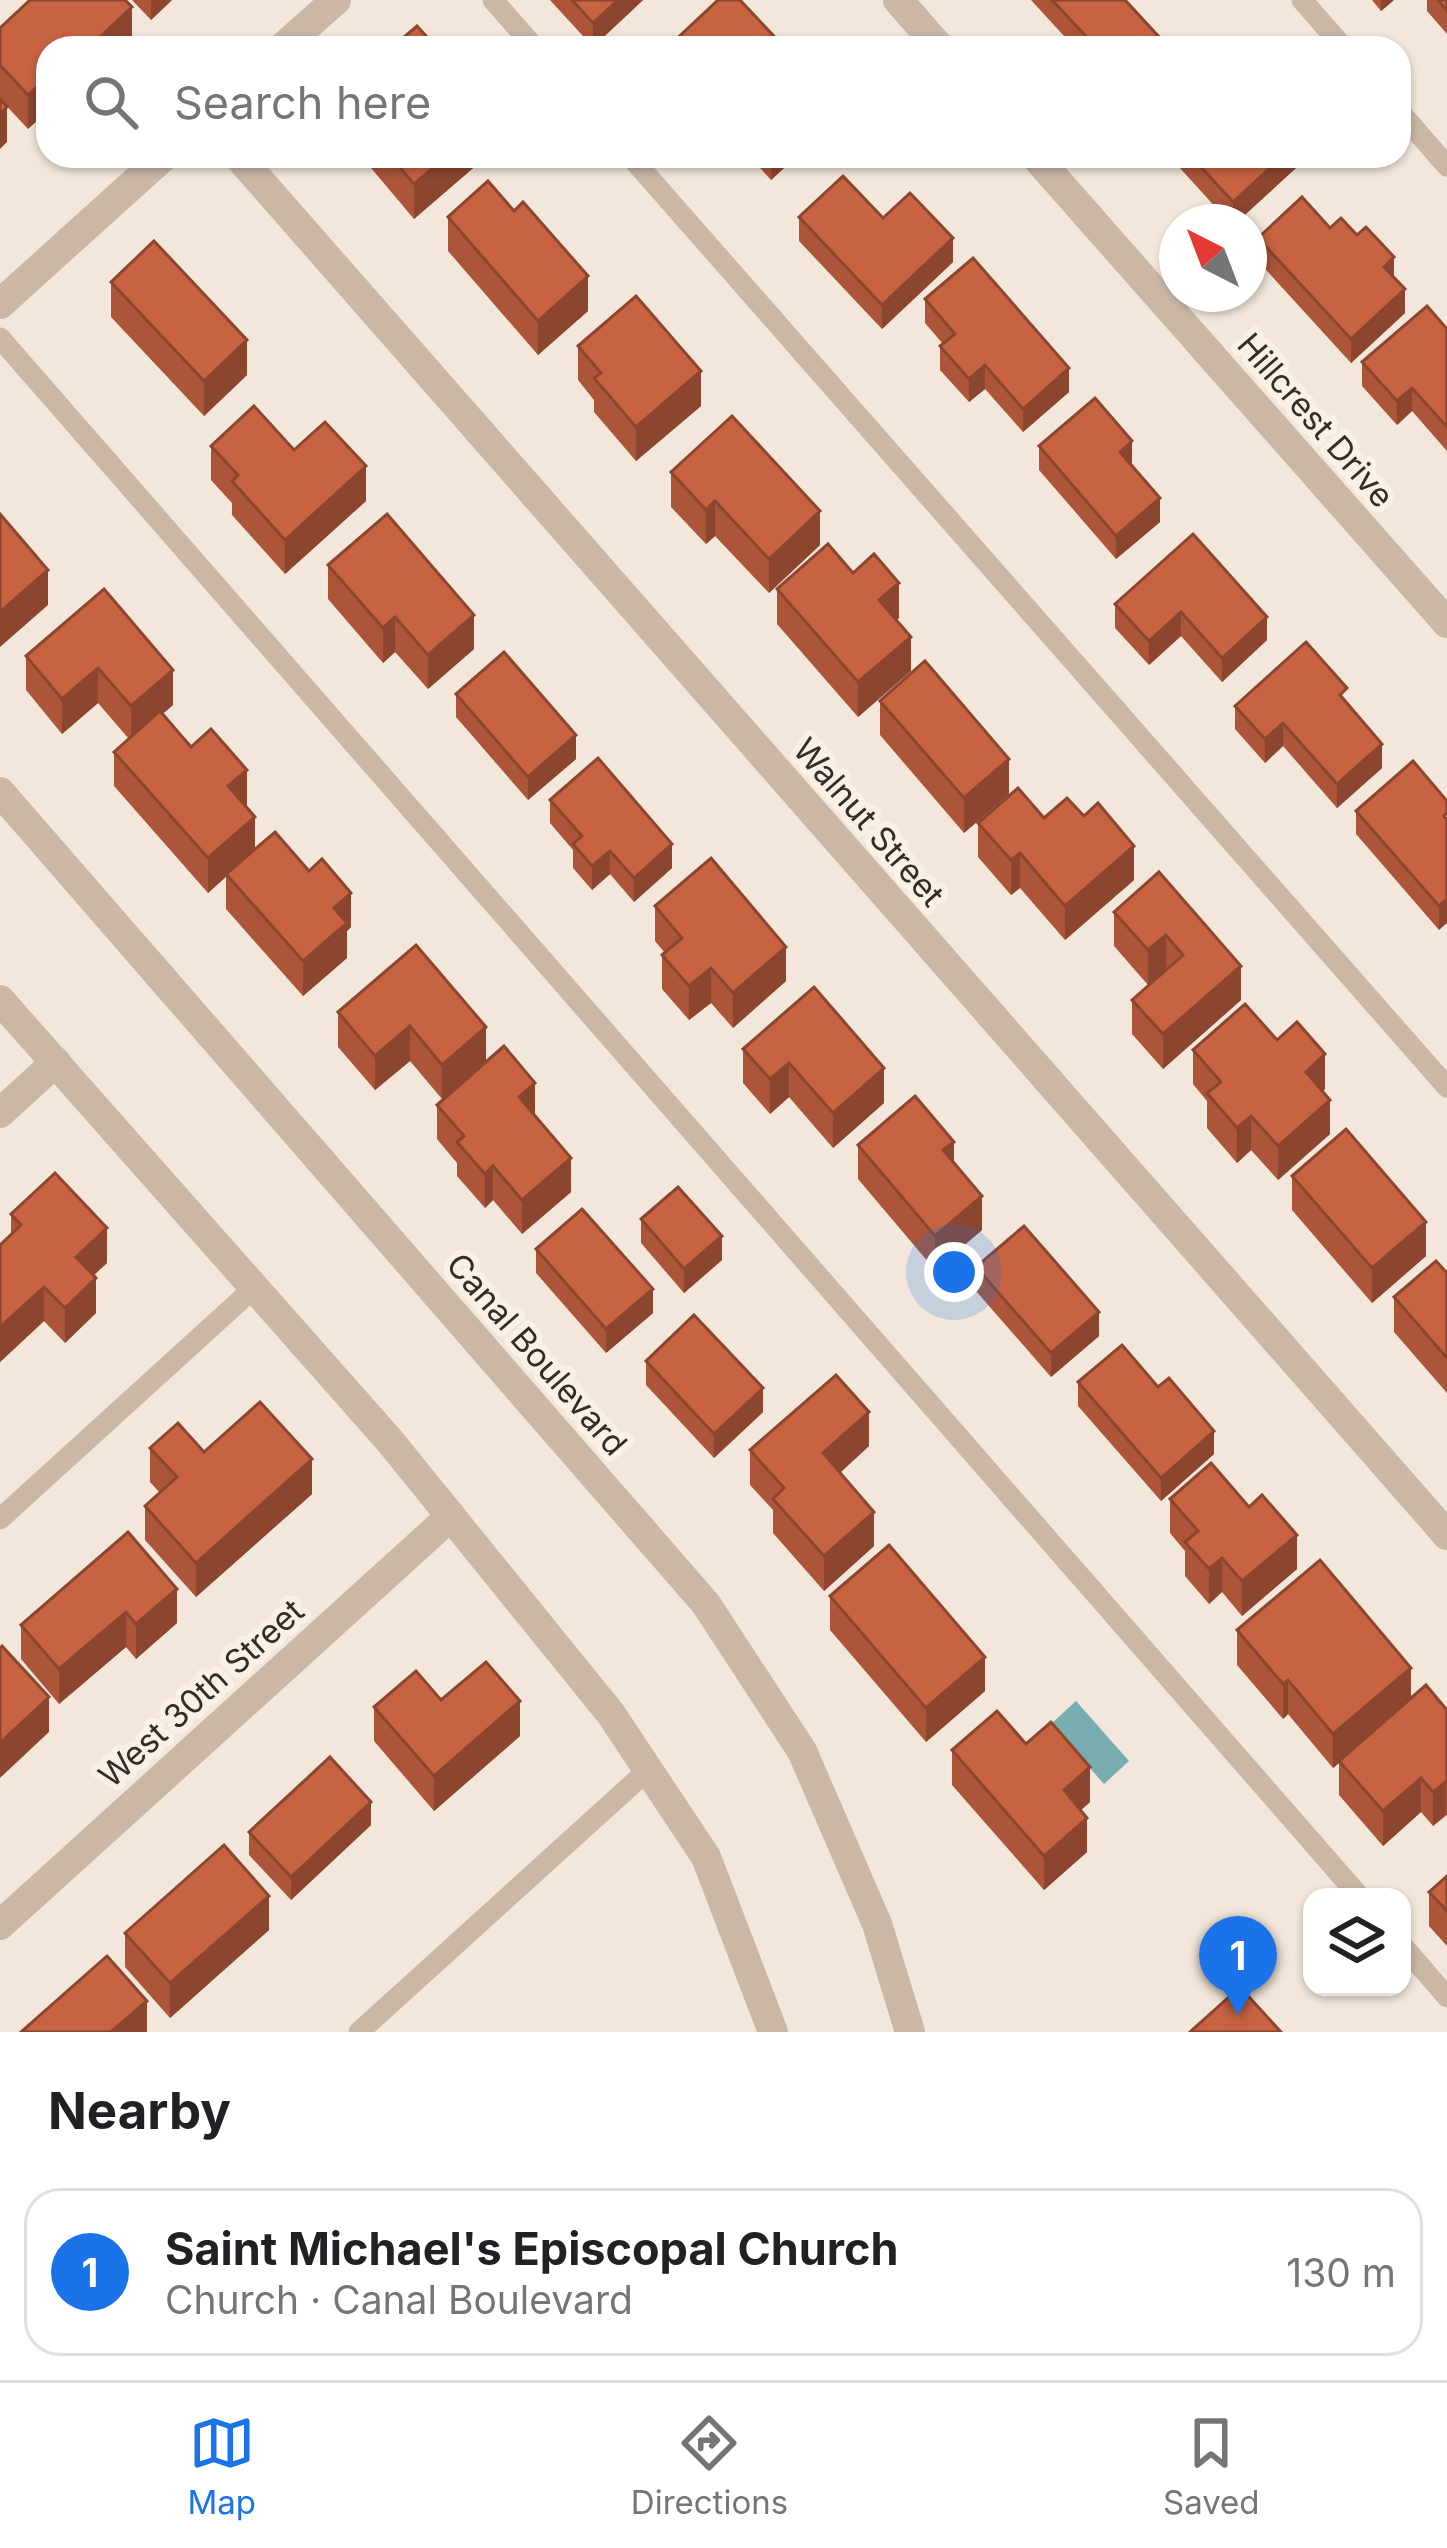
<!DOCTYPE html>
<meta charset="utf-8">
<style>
body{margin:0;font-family:Inter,sans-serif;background:#f2f2f2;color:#202124}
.controls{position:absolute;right:36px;bottom:36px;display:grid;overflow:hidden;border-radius:24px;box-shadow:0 3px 9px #0004}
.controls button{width:108px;height:108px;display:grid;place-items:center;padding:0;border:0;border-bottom:3px solid #e0e0e0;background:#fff;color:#202124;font:60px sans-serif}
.compass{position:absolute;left:1159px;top:204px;width:108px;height:108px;border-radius:50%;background:#fff;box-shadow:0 3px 9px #0004;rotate:318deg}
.you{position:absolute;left:954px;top:1272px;width:42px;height:42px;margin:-30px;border:9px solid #fff;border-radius:50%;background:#1a73e8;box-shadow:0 0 0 18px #1a73e833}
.badge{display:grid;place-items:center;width:78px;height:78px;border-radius:50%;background:#1a73e8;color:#fff;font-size:39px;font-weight:700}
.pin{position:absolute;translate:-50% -99px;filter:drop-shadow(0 3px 6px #0008)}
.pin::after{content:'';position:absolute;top:63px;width:42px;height:36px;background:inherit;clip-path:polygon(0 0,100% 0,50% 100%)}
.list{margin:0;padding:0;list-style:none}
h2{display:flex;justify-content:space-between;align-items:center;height:156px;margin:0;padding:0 48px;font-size:51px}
h2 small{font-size:39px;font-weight:400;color:#757577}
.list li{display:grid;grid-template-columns:78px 1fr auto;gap:36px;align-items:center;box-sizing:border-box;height:168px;margin:0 24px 24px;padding:0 24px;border:3px solid #e0e0e0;border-radius:36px}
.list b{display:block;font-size:45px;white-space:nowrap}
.list p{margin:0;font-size:39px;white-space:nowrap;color:#757577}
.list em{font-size:39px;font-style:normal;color:#757577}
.icon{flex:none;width:66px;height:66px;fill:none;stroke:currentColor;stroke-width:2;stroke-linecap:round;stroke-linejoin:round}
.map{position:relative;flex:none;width:1447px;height:2032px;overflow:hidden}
.search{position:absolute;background:#fff;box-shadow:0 3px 9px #0004;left:36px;right:36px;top:36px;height:132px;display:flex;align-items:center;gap:30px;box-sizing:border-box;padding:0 42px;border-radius:36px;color:#757577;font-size:45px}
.sheet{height:348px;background:#fff}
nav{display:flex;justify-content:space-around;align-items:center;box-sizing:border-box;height:168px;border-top:3px solid #e0e0e0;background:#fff;font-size:33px;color:#757577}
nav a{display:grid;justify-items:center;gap:6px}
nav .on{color:#1a73e8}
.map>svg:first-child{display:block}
.water{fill:#78adb0}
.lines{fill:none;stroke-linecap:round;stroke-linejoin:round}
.service{stroke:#cab7a6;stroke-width:21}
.minor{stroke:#cab7a6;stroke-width:30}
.wall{fill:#ac5539}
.shaded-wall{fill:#8c452e}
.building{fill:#c86342;stroke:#8c452e;stroke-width:3}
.labels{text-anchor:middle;stroke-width:12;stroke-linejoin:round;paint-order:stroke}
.street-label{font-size:33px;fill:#362c27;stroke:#faf1e6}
</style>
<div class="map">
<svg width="1447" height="2032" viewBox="0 0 1447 2032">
<rect width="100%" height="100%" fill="#f2e7da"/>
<path class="water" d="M1076 1701 1129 1761 1104 1784 1051 1724Z"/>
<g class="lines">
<g class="service">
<path d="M493 0 535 48"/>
<path d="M1302 0 1344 48"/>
<path d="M1399 111 1447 166"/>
<path d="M630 156 1447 1087"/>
<path d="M0 338 1360 1897"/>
<path d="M0 1519 255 1287"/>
<path d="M1402 1945 1447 1997"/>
<path d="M359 2032 648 1770"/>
</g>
<g class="minor">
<path d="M898 0 940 48"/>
<path d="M282 48 336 0"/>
<path d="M238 156 1447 1535"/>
<path d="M1035 156 1447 623"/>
<path d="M0 304 164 156"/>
<path d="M0 792 706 1604 802 1751 877 1924 910 2032"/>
<path d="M0 1000 389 1440 611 1714 706 1857 773 2032"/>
<path d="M0 1113 56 1062"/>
<path d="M0 1925 451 1516"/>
</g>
</g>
<g class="wall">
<path d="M132 0H172L151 20Z"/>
<path d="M550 0H643L593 47Z"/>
<path d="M1031 0H1125L1160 48H1075Z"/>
<path d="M1372 0H1394L1381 11Z"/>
<path d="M1427 0H1447V34L1427 11Z"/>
<path d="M0 28 132 42 48 48 28 129 0 99Z"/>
<path d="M366 156H487L414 219 366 162Z"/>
<path d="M749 156H797L771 180Z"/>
<path d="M1169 156H1309L1237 222H1229Z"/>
<path d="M514 211 588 311 538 355 448 251V217Z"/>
<path d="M799 217 883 218 953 262 882 329 799 241Z"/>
<path d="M1330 228 1357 235 1394 278 1405 313 1351 363 1258 261V238Z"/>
<path d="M111 282 247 375 204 416 111 317Z"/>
<path d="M925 299 1069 392 1023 432 985 389 969 402 940 370V346L943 344 925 323Z"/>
<path d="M1447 329V451L1412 411 1397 425 1362 386V362Z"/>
<path d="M578 346 701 406 636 461 594 412V400L578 380Z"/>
<path d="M211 446 294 450 366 501 285 574 232 515V503L211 480Z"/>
<path d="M1039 446 1160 522 1116 559 1039 470Z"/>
<path d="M671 472 820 545 769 593 715 536 706 544 671 507Z"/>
<path d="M1193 534 1267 640 1222 682 1181 636 1149 665 1115 628V604Z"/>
<path d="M328 565 474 649 428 689 395 652 383 663 328 599Z"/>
<path d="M853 573 899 618 896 620 911 671 858 717 777 624V589Z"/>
<path d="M104 589 173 705 162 714 247 804 245 806 255 850 351 927 347 931V958L303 996 226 909V876L208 893 114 786V752L129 739 98 703 62 734 26 690V656Z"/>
<path d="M456 694 576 759 528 800 456 717Z"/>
<path d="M880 701 1009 794 964 833 880 735Z"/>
<path d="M1347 703 1382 768 1337 808 1283 746 1265 763 1235 729V706Z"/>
<path d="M550 800 672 868 634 902 610 874 592 890 573 868V850L550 823Z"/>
<path d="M1447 801 1439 930 1356 834V811Z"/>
<path d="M1044 818 1134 880 1065 940 1020 888 1011 895 978 857V823Z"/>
<path d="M1159 872 1241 1000 1163 1069 1132 1034V1000L1148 985 1114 946V912Z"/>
<path d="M655 906 786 981 733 1028 711 1003 689 1020 662 989V955L665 953 655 941Z"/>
<path d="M416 945 486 1061 442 1099 410 1061 375 1090 338 1047V1012Z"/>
<path d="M1277 1040 1325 1089 1323 1091 1330 1134 1278 1180 1251 1150 1237 1163 1207 1128V1101L1193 1084V1050Z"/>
<path d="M743 1049 884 1068V1103L833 1148 789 1097 770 1114 743 1083Z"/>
<path d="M437 1105 535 1116 571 1192 522 1234 493 1200 485 1208 457 1176V1163L437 1139Z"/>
<path d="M858 1145 954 1163 982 1230 935 1270 858 1179Z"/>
<path d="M1292 1176 1426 1256 1372 1303 1292 1210Z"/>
<path d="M11 1214 107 1263 93 1275 96 1313 65 1343 44 1321 0 1362V1245L11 1235Z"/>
<path d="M641 1219 722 1260 684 1293 641 1243Z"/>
<path d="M536 1249 653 1313 606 1353 536 1273Z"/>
<path d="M976 1267 1099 1336 1051 1377 976 1291Z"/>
<path d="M1447 1273V1393L1394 1332V1297Z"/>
<path d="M646 1361 763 1412 714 1458 646 1385Z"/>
<path d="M1078 1382 1158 1387 1214 1454 1161 1501 1078 1406Z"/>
<path d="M869 1446 840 1473 874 1546 824 1591 773 1533V1510L750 1485V1450Z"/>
<path d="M150 1448 204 1452 312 1494 196 1597 145 1540V1506L159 1492 150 1482Z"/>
<path d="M1170 1499 1297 1569 1242 1616 1222 1592 1209 1604 1185 1576V1551L1170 1533Z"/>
<path d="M128 1532 177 1623 136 1659 126 1647 59 1704 21 1659V1625Z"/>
<path d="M830 1596 985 1691 926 1742 830 1630Z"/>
<path d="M1237 1630 1447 1710V1815L1433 1826 1421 1812 1383 1846 1339 1795V1763L1333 1768 1288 1714 1283 1719 1237 1665Z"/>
<path d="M441 1700 520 1736 434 1811 374 1741V1707Z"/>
<path d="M1026 1744 1090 1802 1081 1810 1087 1852 1044 1890 952 1785V1750Z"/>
<path d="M371 1825 291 1900 249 1855V1832Z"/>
<path d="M1447 1876V1946L1429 1926V1892Z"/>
<path d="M269 1930 170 2018 125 1967V1933Z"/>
</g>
<g class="shaded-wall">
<path d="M151 0H172L151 20Z"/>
<path d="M618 0H643L593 47V23Z"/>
<path d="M1381 0H1394L1381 11Z"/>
<path d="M132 7V42L125 48H88Z"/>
<path d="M1160 38V48H1149Z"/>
<path d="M48 77V111L28 129V95Z"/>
<path d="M7 107V142L0 149V114Z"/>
<path d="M447 156H487L414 219V184Z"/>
<path d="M772 156H797L771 180Z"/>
<path d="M1283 156H1309L1237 222H1233V202Z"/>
<path d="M953 238V262L882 329V305Z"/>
<path d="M1394 257V281L1384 267Z"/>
<path d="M588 276V311L538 355V321Z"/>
<path d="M1405 289V313L1351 363V339Z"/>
<path d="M247 340V375L204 416V381Z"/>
<path d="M985 365V389L969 402V379Z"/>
<path d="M1069 368V392L1023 432V409Z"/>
<path d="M701 371V406L636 461V427Z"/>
<path d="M1412 388V411L1397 425V401Z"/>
<path d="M1132 441V464L1120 452Z"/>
<path d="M366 466V501L285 574V540Z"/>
<path d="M1160 498V522L1116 559V536Z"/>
<path d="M715 501V536L706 544V510Z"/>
<path d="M820 511V545L769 593V559Z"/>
<path d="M48 570V605L0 647V612Z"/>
<path d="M899 583V618L879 635V600Z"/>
<path d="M1181 612V636L1149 665V641Z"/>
<path d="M474 615V649L428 689V655Z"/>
<path d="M395 617V652L383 663V628Z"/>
<path d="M1267 617V640L1222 682V658Z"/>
<path d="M911 637V671L858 717V682Z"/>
<path d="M98 668V703L62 734V699Z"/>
<path d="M173 670V705L131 741V706Z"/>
<path d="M1283 723V746L1265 763V739Z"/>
<path d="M576 735V759L528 800V777Z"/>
<path d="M1382 744V768L1337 808V784Z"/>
<path d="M1009 759V794L964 833V798Z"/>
<path d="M247 770V804L228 821V786Z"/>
<path d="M255 817V851L208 893V858Z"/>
<path d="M672 844V868L634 902V878Z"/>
<path d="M1134 846V880L1065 940V906Z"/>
<path d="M610 851V874L592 890V866Z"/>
<path d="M1020 853V888L1011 895V860Z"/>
<path d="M351 893V927L347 931V958L303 996V961L334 908Z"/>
<path d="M1447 899V923L1439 930V906Z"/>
<path d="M1166 935V970L1148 985V950Z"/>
<path d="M786 947V981L733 1028V993Z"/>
<path d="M1241 966V1000L1163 1069V1034Z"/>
<path d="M711 968V1003L689 1020V986Z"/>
<path d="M410 1026V1061L375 1090V1056Z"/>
<path d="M486 1027V1061L442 1099V1065Z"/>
<path d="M1325 1054V1089L1306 1106V1072Z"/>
<path d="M789 1063V1097L770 1114V1079Z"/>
<path d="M884 1068V1103L833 1148V1113Z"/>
<path d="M535 1083V1117L519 1097Z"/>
<path d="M1330 1100V1134L1278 1180V1146Z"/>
<path d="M1251 1116V1150L1237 1163V1128Z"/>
<path d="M954 1142V1176L943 1150Z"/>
<path d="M571 1158V1192L522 1234V1200Z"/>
<path d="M493 1166V1200L485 1208V1174Z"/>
<path d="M982 1196V1230L935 1270V1236Z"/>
<path d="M1426 1222V1256L1372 1303V1268Z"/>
<path d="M107 1228V1263L76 1292V1257Z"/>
<path d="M722 1236V1260L684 1293V1269Z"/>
<path d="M96 1278V1313L65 1343V1308Z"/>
<path d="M44 1287V1321L0 1362V1327Z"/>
<path d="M653 1289V1313L606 1353V1329Z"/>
<path d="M1099 1312V1336L1051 1377V1353Z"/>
<path d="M763 1388V1412L714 1458V1434Z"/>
<path d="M869 1412V1446L823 1488V1453Z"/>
<path d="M1214 1431V1454L1161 1501V1478Z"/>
<path d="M312 1459V1494L196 1597V1563Z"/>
<path d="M874 1512V1546L824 1591V1556Z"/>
<path d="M1297 1535V1569L1242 1616V1581Z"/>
<path d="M1222 1558V1592L1209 1604V1569Z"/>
<path d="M177 1589V1623L136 1659V1624Z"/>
<path d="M126 1612V1647L59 1704V1669Z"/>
<path d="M985 1657V1691L926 1742V1708Z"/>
<path d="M1411 1668V1702L1333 1768V1734Z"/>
<path d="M1288 1680V1714L1283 1719V1684Z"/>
<path d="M49 1697V1732L0 1778V1743Z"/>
<path d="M520 1701V1736L434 1811V1776Z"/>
<path d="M1090 1767V1802L1064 1825V1790Z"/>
<path d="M1421 1778V1812L1383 1846V1811Z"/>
<path d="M1446 1780V1814L1433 1826V1792Z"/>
<path d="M371 1802V1825L291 1900V1877Z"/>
<path d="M1087 1818V1852L1044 1890V1856Z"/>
<path d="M269 1896V1930L170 2018V1983Z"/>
<path d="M147 2001V2032H111Z"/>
</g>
<g class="building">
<path d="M30 0H125L132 7 88 48H48V77L28 95 0 65V28Z"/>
<path d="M572 0H618L593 23Z"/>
<path d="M718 0H740L785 48H670L669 46Z"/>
<path d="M1052 0H1125L1160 38 1149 48H1097Z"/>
<path d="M1438 0H1447V11Z"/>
<path d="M417 26 437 48H391Z"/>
<path d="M0 99 7 107 0 114Z"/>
<path d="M390 156H447L414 184Z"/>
<path d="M1191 156H1283L1233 202Z"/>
<path d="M843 176 883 218 910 193 953 238 882 305 799 217Z"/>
<path d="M488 181 514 211 523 202 588 276 538 321 448 217Z"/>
<path d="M1302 197 1330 228 1341 218 1357 235 1366 227 1394 257 1384 267 1405 289 1351 339 1258 238Z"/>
<path d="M154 241 247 340 204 381 111 282Z"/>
<path d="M973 258 1069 368 1023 409 985 365 969 379 940 346 955 334 925 299Z"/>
<path d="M636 296 701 371 636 427 594 378 601 373 578 346Z"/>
<path d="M1427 306 1447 329V427L1412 388 1397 401 1362 362Z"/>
<path d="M1095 398 1132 441 1120 452 1160 498 1116 536 1039 446Z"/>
<path d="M254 406 294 450 325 422 366 466 285 540 232 481 238 475 211 446Z"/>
<path d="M732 416 820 511 769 559 715 501 706 510 671 472Z"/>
<path d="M0 514 48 570 0 612Z"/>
<path d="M387 514 474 615 428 655 395 617 383 628 328 565Z"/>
<path d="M1193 534 1267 617 1222 658 1181 612 1149 641 1115 604Z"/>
<path d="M828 544 853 573 874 554 899 583 879 600 911 637 858 682 777 589Z"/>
<path d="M104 589 173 670 131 706 98 668 62 699 26 656Z"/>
<path d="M1306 642 1347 688 1340 695 1382 744 1337 784 1283 723 1265 739 1235 706Z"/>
<path d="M504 652 576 735 528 777 456 694Z"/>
<path d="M925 661 1009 759 964 798 880 701Z"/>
<path d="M160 711 191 747 211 729 247 770 228 786 255 817 208 858 114 752Z"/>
<path d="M598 758 672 844 634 878 610 851 592 866 573 844 582 836 550 800Z"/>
<path d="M1413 761 1447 801V813L1444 816 1447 820V899L1439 906 1356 811Z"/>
<path d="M1018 788 1044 818 1067 798 1084 816 1098 803 1134 846 1065 906 1020 853 1011 860 978 823Z"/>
<path d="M275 832 309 871 322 859 351 893 334 908 347 923 303 961 226 874Z"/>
<path d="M711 858 786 947 733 993 711 968 689 986 662 955 682 938 655 906Z"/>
<path d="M1159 872 1241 966 1163 1034 1132 1000 1183 955 1166 935 1148 950 1114 912Z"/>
<path d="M416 945 486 1027 442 1065 410 1026 375 1056 338 1012Z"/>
<path d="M814 987 884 1068 833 1113 789 1063 770 1079 743 1049Z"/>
<path d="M1245 1004 1277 1040 1297 1022 1325 1054 1306 1072 1330 1100 1278 1146 1251 1116 1237 1128 1207 1093 1221 1082 1193 1050Z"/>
<path d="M504 1046 535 1083 519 1097 571 1158 522 1200 493 1166 485 1174 457 1142 464 1136 437 1105Z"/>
<path d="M915 1096 954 1142 943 1150 982 1196 935 1236 858 1145Z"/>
<path d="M1346 1129 1426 1222 1372 1268 1292 1176Z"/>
<path d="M55 1173 107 1228 76 1257 96 1278 65 1308 44 1287 0 1327V1245L21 1225 11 1214Z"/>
<path d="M678 1187 722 1236 684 1269 641 1219Z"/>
<path d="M582 1209 653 1289 606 1329 536 1249Z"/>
<path d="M1024 1226 1099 1312 1051 1353 976 1267Z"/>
<path d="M1436 1261 1447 1273V1358L1394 1297Z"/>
<path d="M694 1315 763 1388 714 1434 646 1361Z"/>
<path d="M1122 1345 1158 1387 1169 1378 1214 1431 1161 1478 1078 1382Z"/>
<path d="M836 1375 869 1412 823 1453 874 1512 824 1556 773 1499 784 1488 750 1450Z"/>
<path d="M260 1402 312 1459 196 1563 145 1506 177 1477 150 1448 178 1423 204 1452Z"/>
<path d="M1211 1463 1249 1507 1262 1495 1297 1535 1242 1581 1222 1558 1209 1569 1185 1542 1198 1531 1170 1499Z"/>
<path d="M128 1532 177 1589 136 1624 126 1612 59 1669 21 1625Z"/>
<path d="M889 1545 985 1657 926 1708 830 1596Z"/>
<path d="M1320 1560 1411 1668 1333 1734 1288 1680 1283 1684 1237 1630Z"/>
<path d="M2 1646 49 1697 0 1743V1648Z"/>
<path d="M486 1662 520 1701 434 1776 374 1707 416 1671 441 1700Z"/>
<path d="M1426 1685 1447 1710V1781L1433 1792 1421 1778 1383 1811 1339 1761Z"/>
<path d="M997 1711 1026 1744 1051 1722 1090 1767 1064 1790 1087 1818 1044 1856 952 1750Z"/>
<path d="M330 1757 371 1802 291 1877 249 1832Z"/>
<path d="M224 1845 269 1896 170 1983 125 1933Z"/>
<path d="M1447 1876V1911L1429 1892Z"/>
<path d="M107 1956 147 2001 111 2032H21Z"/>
<path d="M1240 1987 1281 2032H1190Z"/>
</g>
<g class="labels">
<g class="street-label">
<text transform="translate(1316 420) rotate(49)" y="12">Hillcrest Drive</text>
<text transform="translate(869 822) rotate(49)" y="12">Walnut Street</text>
<text transform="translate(537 1354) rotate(49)" y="12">Canal Boulevard</text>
<text transform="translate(201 1693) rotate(-42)" y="12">West 30th Street</text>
</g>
</g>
</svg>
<div class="controls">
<button><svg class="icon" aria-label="layers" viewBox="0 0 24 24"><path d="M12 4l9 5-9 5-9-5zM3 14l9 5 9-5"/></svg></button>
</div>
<svg class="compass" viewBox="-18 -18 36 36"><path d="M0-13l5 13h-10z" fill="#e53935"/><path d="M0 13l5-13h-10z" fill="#757577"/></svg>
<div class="you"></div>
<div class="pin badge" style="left:1238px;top:2015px">1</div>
<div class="search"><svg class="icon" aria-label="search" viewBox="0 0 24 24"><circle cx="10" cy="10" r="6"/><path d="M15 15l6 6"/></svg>Search here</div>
</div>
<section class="sheet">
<h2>Nearby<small></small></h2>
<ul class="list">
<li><span class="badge">1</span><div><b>Saint Michael's Episcopal Church</b><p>Church · Canal Boulevard</p></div><em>130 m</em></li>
</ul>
</section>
<nav>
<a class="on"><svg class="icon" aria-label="map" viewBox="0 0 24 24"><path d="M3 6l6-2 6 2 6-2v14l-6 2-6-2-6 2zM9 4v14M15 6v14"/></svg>Map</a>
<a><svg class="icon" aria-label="directions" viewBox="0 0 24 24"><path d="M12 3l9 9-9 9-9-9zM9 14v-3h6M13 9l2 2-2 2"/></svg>Directions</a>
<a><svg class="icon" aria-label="saved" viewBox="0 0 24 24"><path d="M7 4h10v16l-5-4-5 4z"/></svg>Saved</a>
</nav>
